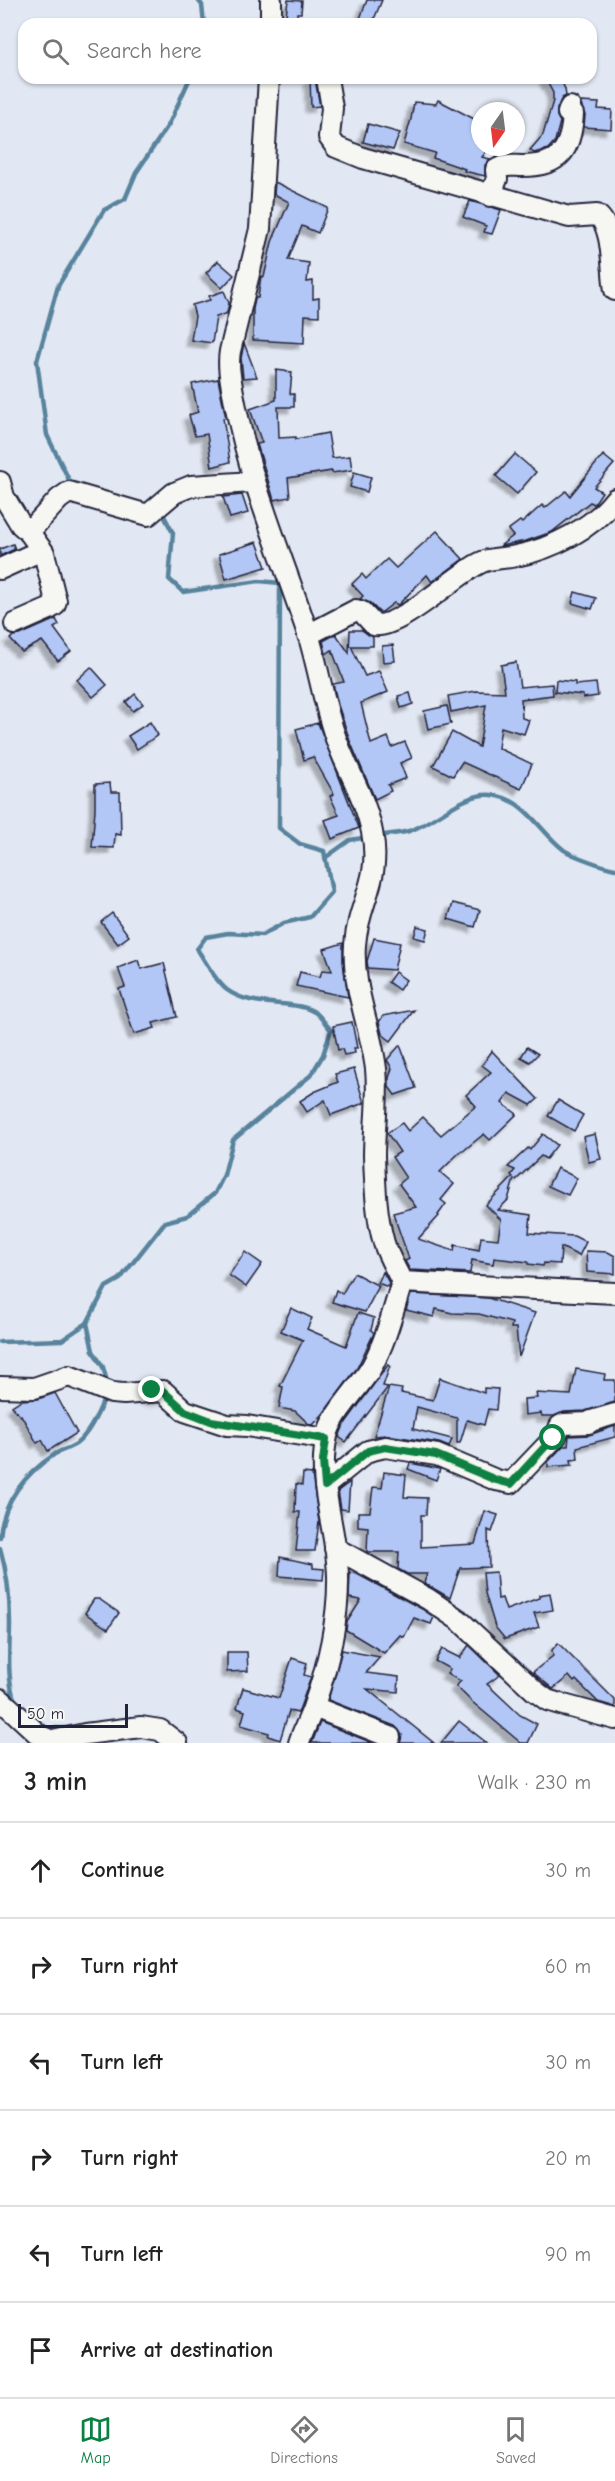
<!DOCTYPE html>
<meta charset="utf-8">
<style>
body{margin:0;font-family:"Comic Neue",sans-serif;background:#f2f2f2;color:#222}
.compass{position:absolute;left:471px;top:102px;width:54px;height:54px;border-radius:50%;background:#fff;box-shadow:0 2px 4px #0004;rotate:194deg}
.scale{position:absolute;left:18px;bottom:15px;width:110px;box-sizing:border-box;padding-left:6px;border:3px solid #22223b;border-top:0;font-size:16px;line-height:21px;white-space:nowrap;color:#22223b;-webkit-text-stroke:4px #f6f6f2;paint-order:stroke}
.stop{position:absolute;width:18px;height:18px;margin:-14px;border:4px solid #0b8043;border-radius:50%;background:#fff}
.stop.end{background:#0b8043;border-color:#fff;box-shadow:0 2px 6px #0008}
.list{margin:0;padding:0;list-style:none}
h2{display:flex;justify-content:space-between;align-items:center;height:78px;margin:0;padding:0 24px;font-size:26px}
h2 small{font-size:20px;font-weight:400;color:#767676}
.list li{display:grid;grid-template-columns:39px 1fr auto;gap:18px;align-items:center;box-sizing:border-box;height:96px;padding:0 24px;border-top:2px solid #e0e0e0}
.list b{display:block;font-size:22px;white-space:nowrap}
.list em{font-size:20px;font-style:normal;color:#767676}
.icon{flex:none;width:33px;height:33px;fill:none;stroke:currentColor;stroke-width:2;stroke-linecap:round;stroke-linejoin:round}
.map{position:relative;flex:none;width:615px;height:1743px;overflow:hidden}
.search{position:absolute;background:#fff;box-shadow:0 2px 4px #0004;left:18px;right:18px;top:18px;height:66px;display:flex;align-items:center;gap:15px;box-sizing:border-box;padding:0 21px;border-radius:18px;color:#767676;font-size:22px}
.sheet{height:654px;background:#fff}
nav{display:flex;justify-content:space-around;align-items:center;box-sizing:border-box;height:84px;border-top:2px solid #e0e0e0;background:#fff;font-size:16px;color:#767676}
nav a{display:grid;justify-items:center;gap:3px}
nav .on{color:#0b8043}
.map>svg:first-child{display:block}
.lines{fill:none;stroke-linecap:round;stroke-linejoin:round}
.stream{stroke:#59839d;stroke-width:4.5}
.building{fill:#b2c7f6;stroke:#22223b;stroke-width:1.5;filter:url(#shadow)}
.minor-casing{stroke:#22223b;stroke-width:24}
.minor{stroke:#f6f6f2;stroke-width:20}
.route{stroke:#0b8043;stroke-width:8}
</style>
<div class="map">
<svg width="615" height="1743" viewBox="0 0 615 1743">
<defs>
<filter id="shadow"><feDropShadow dx="-5.5" dy="5.5" stdDeviation="1.5" flood-color="#0004"/></filter>
</defs>
<rect width="100%" height="100%" fill="#e2e8f3"/>
<filter id="ink" filterUnits="userSpaceOnUse"><feTurbulence type="fractalNoise" baseFrequency=".0167" numOctaves="2"/><feDisplacementMap in="SourceGraphic" scale="12" xChannelSelector="R" yChannelSelector="G"/><feConvolveMatrix kernelMatrix="1 2 1 2 8 2 1 2 1" color-interpolation-filters="sRGB"/></filter>
<g filter="url(#ink)">
<g class="lines">
<g class="stream">
<path d="M198 0 202 5 204 24"/>
<path d="M73 488 47 435 37 361 58 286 104 210 125 199 136 173 169 124 190 78"/>
<path d="M377 836C388 834 399 834 409 831 435 823 462 792 492 795 526 799 539 831 564 850 573 856 604 867 615 869"/>
<path d="M325 858 350 840 369 837"/>
<path d="M87 1323 93 1351 103 1367 108 1385"/>
<path d="M0 1342 62 1340 87 1323 106 1287 120 1279 165 1222 187 1216 215 1193 224 1175 233 1140 311 1075 323 1055 331 1030C326 1025 321 1017 316 1013 296 998 254 1010 227 990 215 981 206 962 197 949L206 937 228 933 262 935 284 923 310 917 332 892 324 851 300 844 279 828 280 583 259 581 183 592 169 579 173 533 162 512"/>
<path d="M0 1537C3 1501 25 1474 55 1454 62 1450 70 1448 76 1444 90 1433 99 1412 105 1396"/>
<path d="M0 1548C7 1572 10 1598 10 1623 10 1649 6 1676 15 1702"/>
<path d="M39 1723 47 1728H71"/>
</g>
</g>
<g class="building">
<path d="M288 0 302 1 301 13H297V24H285Z"/>
<path d="M367 0H382L372 24H358Z"/>
<path d="M545 78H560L565 89 566 96 562 98 557 109V116L560 122 555 141 548 149 534 153 530 150 543 135 553 101V93Z"/>
<path d="M310 79H315L320 106 311 107Z"/>
<path d="M438 100 480 122V147H490L482 157 490 159 485 165V176L464 171 465 169 433 158 435 153 404 144 411 119 414 102 436 104Z"/>
<path d="M580 102 599 103 598 109 612 110 611 129 584 127 585 115Z"/>
<path d="M368 124 400 133 393 150 363 142Z"/>
<path d="M275 182 328 208 318 233 302 226 288 260 309 263 307 282 313 281V299L319 298V316L305 315 304 343 253 340V309L255 298H258L261 276 264 277 272 242 289 202 274 194Z"/>
<path d="M470 201 501 210 492 234 484 232 486 226 463 217Z"/>
<path d="M218 261 234 275 222 288 206 273Z"/>
<path d="M224 291 229 303 227 313 216 317 212 343 191 340 195 316 192 305 210 300 209 296Z"/>
<path d="M244 343 257 377 243 378 241 358Z"/>
<path d="M276 370 292 372 290 394H294V407H278L279 438 296 437V439L328 433 332 458 350 456 352 470 332 473V471L288 478 290 497 274 500 257 444 262 443 250 409 276 400Z"/>
<path d="M218 379 226 418H223L230 462 212 467 207 434 195 436 189 415 198 412 192 384Z"/>
<path d="M515 454 536 472 517 494 496 476Z"/>
<path d="M603 455 614 464 594 487 602 492 594 504 590 502 552 532 526 541 500 546 513 536 508 530 520 521 522 523 542 505 545 508 566 491 570 496Z"/>
<path d="M354 472 371 477 367 492 350 487Z"/>
<path d="M242 495 248 513 230 518 223 497Z"/>
<path d="M437 531 463 559 432 582 427 575 398 605 394 603 382 612H379L370 603 360 599 363 596 352 584 362 574 366 579 387 559 396 568Z"/>
<path d="M257 542 266 567 226 579 219 554Z"/>
<path d="M13 544 15 549 0 556V549Z"/>
<path d="M575 592 596 598 592 609 572 603Z"/>
<path d="M56 619 59 625 54 628 71 651 58 661 42 641 22 652 10 639 13 636 20 635Z"/>
<path d="M350 630H362L373 637V646H351L365 676 379 671 388 692 361 703 371 744 388 737 392 747 405 742 412 758 400 763 406 778 388 785 391 791 375 799 350 741 338 705 333 684 344 682 332 650 326 654 323 641 336 634 349 653Z"/>
<path d="M393 645 395 661 383 662 382 646Z"/>
<path d="M516 662 520 687 552 684 553 695 521 699 522 718 529 720 524 734 501 727 498 748 532 764 521 789 462 762 453 776 433 766 452 732 479 747 486 705 451 712 448 696 476 691 505 692 501 665Z"/>
<path d="M91 667 107 685 93 697 77 680Z"/>
<path d="M556 680 575 682V685L596 683 598 696 583 698V695L555 692Z"/>
<path d="M410 693 413 704 401 708 398 696Z"/>
<path d="M135 694 143 704 133 711 126 702Z"/>
<path d="M447 706 451 724 428 729 424 711Z"/>
<path d="M150 722 158 735 137 749 128 736Z"/>
<path d="M318 723 359 828 332 839 325 820 339 815 330 796 334 794 313 757 304 760 296 729Z"/>
<path d="M110 783 111 792H120L121 835 115 834 114 848 92 847 95 809V784Z"/>
<path d="M453 903 480 910 475 927 448 919Z"/>
<path d="M112 913 129 936 118 944 101 922Z"/>
<path d="M417 926 428 929 425 940 414 937Z"/>
<path d="M374 938 400 943 394 970 368 968 367 961Z"/>
<path d="M343 943V962L348 997 296 986 300 972 320 977 322 970 332 971 324 949Z"/>
<path d="M138 960 141 969 164 963 177 1017 153 1023 155 1028 134 1034 119 989 125 987 118 968Z"/>
<path d="M395 972 406 980 399 990 388 982Z"/>
<path d="M414 1010 391 1041 382 1034 379 1022 383 1016Z"/>
<path d="M352 1022 357 1048H354L355 1053 344 1055 342 1049 338 1050 333 1026Z"/>
<path d="M400 1045 416 1088 395 1095 389 1087V1078L392 1068 387 1060Z"/>
<path d="M527 1047 538 1054 530 1062 521 1057Z"/>
<path d="M492 1051 538 1099 531 1105 509 1093 502 1103 517 1114 490 1140 484 1134 463 1151 462 1150 440 1172 454 1184 441 1200 446 1204 438 1215 439 1216 418 1239 454 1251 455 1245 479 1250 481 1237 498 1239 501 1220 486 1205 513 1177 511 1175 515 1170 508 1167 528 1148 530 1150 543 1134 557 1145 546 1159 541 1156 516 1180 514 1179 508 1200 498 1210 531 1215 529 1233 574 1236 586 1242 579 1256 561 1247 560 1264 544 1263 543 1266 528 1264V1262L494 1258 493 1264 472 1260 470 1273 410 1270 405 1261 409 1259 393 1213 416 1207 399 1184 406 1178 392 1157 400 1152 387 1133 402 1123 408 1131 423 1117 441 1135 476 1106 466 1095 491 1072 482 1065Z"/>
<path d="M354 1069 364 1103 331 1115 325 1100 307 1112 300 1101 314 1092 338 1082 335 1074Z"/>
<path d="M558 1100 583 1115 574 1131 548 1116Z"/>
<path d="M595 1134 601 1159 589 1162 583 1137Z"/>
<path d="M557 1168 577 1178 568 1195 548 1186Z"/>
<path d="M586 1251 608 1252 615 1256V1274L587 1272Z"/>
<path d="M245 1252 262 1264 246 1287 229 1275Z"/>
<path d="M383 1272 389 1283 388 1287 378 1283Z"/>
<path d="M354 1273 379 1286 365 1312 332 1302 336 1290 342 1294Z"/>
<path d="M411 1294 488 1298 535 1313 519 1357 516 1328H511L512 1323 479 1314 452 1313 436 1309 434 1317 406 1310Z"/>
<path d="M291 1308 312 1318 307 1329 346 1346 358 1313 374 1318 371 1330 374 1333 357 1368 323 1414 313 1425 309 1424 295 1411 279 1408 283 1387 280 1386 303 1340 281 1331Z"/>
<path d="M388 1365 390 1366 383 1386 388 1387 346 1442 339 1437 344 1425Z"/>
<path d="M576 1369 605 1374 604 1380H615V1402L585 1411 564 1412 554 1416H542L541 1413 525 1415 524 1399 537 1398 536 1393 571 1395Z"/>
<path d="M440 1378 484 1393V1388L498 1389 496 1410 488 1409 484 1425 467 1420 460 1443H457V1418L417 1407 413 1429 452 1439 449 1447 439 1443 387 1435 374 1436 389 1387 402 1389 401 1393 433 1400Z"/>
<path d="M55 1393 77 1433 48 1451 42 1440 37 1443 21 1415 20 1416 12 1406 21 1400 38 1399Z"/>
<path d="M615 1426V1437L577 1447 578 1459 571 1460 572 1465 548 1467V1462L563 1446H568L569 1436 589 1435Z"/>
<path d="M410 1463 440 1469 436 1480 408 1469Z"/>
<path d="M384 1472 406 1475 404 1497 427 1498 426 1515H421V1547L475 1544 485 1511 498 1515 492 1532 488 1530 489 1567 460 1568 450 1598 424 1583 427 1574H407L398 1569 399 1552H367L368 1527 358 1526V1512H370L373 1487 382 1488Z"/>
<path d="M303 1473 312 1474 319 1522 315 1551H296L300 1512H295L296 1484 302 1485Z"/>
<path d="M350 1482 348 1510 341 1509 338 1491Z"/>
<path d="M280 1557 313 1564V1568L324 1569 323 1580 279 1576Z"/>
<path d="M350 1572 357 1574 422 1609 434 1617 431 1624 414 1618 404 1637 400 1635 384 1653 346 1630 347 1622 361 1600 349 1598Z"/>
<path d="M496 1572 498 1599 502 1598 506 1610 539 1598V1595L550 1593 553 1610 534 1613 539 1627 505 1639 495 1627 485 1593 483 1573Z"/>
<path d="M94 1599H99L119 1613 108 1629 85 1613Z"/>
<path d="M558 1643 615 1700V1707L598 1702 576 1680 574 1682 569 1676 553 1689 535 1674 533 1672 553 1656 552 1650Z"/>
<path d="M469 1645 500 1675 487 1684 520 1715 537 1724 528 1743H521L471 1701 456 1686 461 1681 447 1674 450 1669 435 1661 442 1649 460 1658Z"/>
<path d="M342 1650 380 1657 366 1673 399 1677 398 1692 367 1689 434 1743H400L402 1735 395 1726 328 1700Z"/>
<path d="M227 1652H247L248 1671 227 1672Z"/>
<path d="M292 1658 307 1663 304 1675 311 1677 298 1713 289 1711 280 1740 268 1736 269 1733 241 1725 245 1711 237 1708 243 1688 279 1698Z"/>
<path d="M459 1721 487 1743H441Z"/>
<path d="M320 1722 373 1743H312Z"/>
</g>
<g class="lines">
<defs>
<g id="minor">
<path d="M271 24V0"/>
<path d="M269 78 260 229 230 351C227 368 232 386 235 403 251 485 282 556 308 634 318 666 323 700 334 733 345 767 365 796 372 832 382 881 358 901 355 945 352 988 371 1027 376 1069 379 1098 374 1127 374 1156 375 1184 376 1216 384 1243 388 1256 396 1269 402 1282 393 1311 386 1341 371 1368 359 1388 331 1415 327 1436 316 1483 337 1529 338 1576 339 1617 328 1666 314 1705 310 1718 303 1730 299 1743"/>
<path d="M327 78 332 108 329 137 336 147 363 158 569 217 597 215C614 227 611 270 615 290"/>
<path d="M490 196 497 179 496 170C505 164 512 166 523 166 560 166 571 150 573 114L568 113 570 107"/>
<path d="M0 482 4 497 21 525 29 532 44 553 56 601 54 606 49 609 15 624"/>
<path d="M29 532 59 499 69 492 148 515 174 493 191 486 253 482"/>
<path d="M0 569 42 550"/>
<path d="M308 635 356 610 362 612 374 625C400 629 455 575 480 563 491 557 505 559 516 556 552 549 593 528 615 499"/>
<path d="M402 1282 615 1293"/>
<path d="M0 1387 34 1388 69 1376 112 1393 124 1394 163 1391 185 1411 227 1425 247 1426 326 1439"/>
<path d="M325 1486 368 1451 385 1447 437 1455 496 1480 511 1483 556 1436 560 1426 564 1424 589 1423 591 1421 615 1414"/>
<path d="M335 1548 428 1599 459 1620 535 1691 547 1700 560 1704 615 1719"/>
<path d="M0 1699 40 1736 53 1741 85 1734 141 1727 160 1730 177 1743"/>
<path d="M314 1707 390 1737"/>
</g>
</defs>
<use href="#minor" class="minor-casing"/>
<use href="#minor" class="minor"/>
</g>
</g>
<g class="lines" filter="url(#ink)">
<path class="route" d="M152 1390 163 1391 185 1411 211 1421 326 1439 323 1461 325 1486 368 1451 385 1447 436 1455 496 1480 511 1484 553 1438"/>
</g>
</svg>
<svg class="compass" viewBox="-18 -18 36 36"><path d="M0-13l5 13h-10z" fill="#e53935"/><path d="M0 13l5-13h-10z" fill="#767676"/></svg>
<div class="scale">50 m</div>
<div class="stop" style="left:553px;top:1438px"></div>
<div class="stop end" style="left:152px;top:1390px"></div>
<div class="search"><svg class="icon" aria-label="search" viewBox="0 0 24 24"><circle cx="10" cy="10" r="6"/><path d="M15 15l6 6"/></svg>Search here</div>
</div>
<section class="sheet">
<h2>3 min<small>Walk · 230 m</small></h2>
<ul class="list">
<li><svg class="icon" aria-label="ahead" viewBox="0 0 24 24"><path d="M12 20V5M6 11l6-6 6 6"/></svg><div><b>Continue</b></div><em>30 m</em></li>
<li><svg class="icon" aria-label="right" viewBox="0 0 24 24"><path d="M7 20v-9h11M14 6l5 5-5 5"/></svg><div><b>Turn right</b></div><em>60 m</em></li>
<li><svg class="icon" aria-label="left" viewBox="0 0 24 24"><path d="M17 20v-9H6M10 6l-5 5 5 5"/></svg><div><b>Turn left</b></div><em>30 m</em></li>
<li><svg class="icon" aria-label="right" viewBox="0 0 24 24"><path d="M7 20v-9h11M14 6l5 5-5 5"/></svg><div><b>Turn right</b></div><em>20 m</em></li>
<li><svg class="icon" aria-label="left" viewBox="0 0 24 24"><path d="M17 20v-9H6M10 6l-5 5 5 5"/></svg><div><b>Turn left</b></div><em>90 m</em></li>
<li><svg class="icon" aria-label="arrive" viewBox="0 0 24 24"><path d="M6 21V4h12l-3 4 3 4H6"/></svg><div><b>Arrive at destination</b></div></li>
</ul>
</section>
<nav>
<a class="on"><svg class="icon" aria-label="map" viewBox="0 0 24 24"><path d="M3 6l6-2 6 2 6-2v14l-6 2-6-2-6 2zM9 4v14M15 6v14"/></svg>Map</a>
<a><svg class="icon" aria-label="directions" viewBox="0 0 24 24"><path d="M12 3l9 9-9 9-9-9zM9 14v-3h6M13 9l2 2-2 2"/></svg>Directions</a>
<a><svg class="icon" aria-label="saved" viewBox="0 0 24 24"><path d="M7 4h10v16l-5-4-5 4z"/></svg>Saved</a>
</nav>
